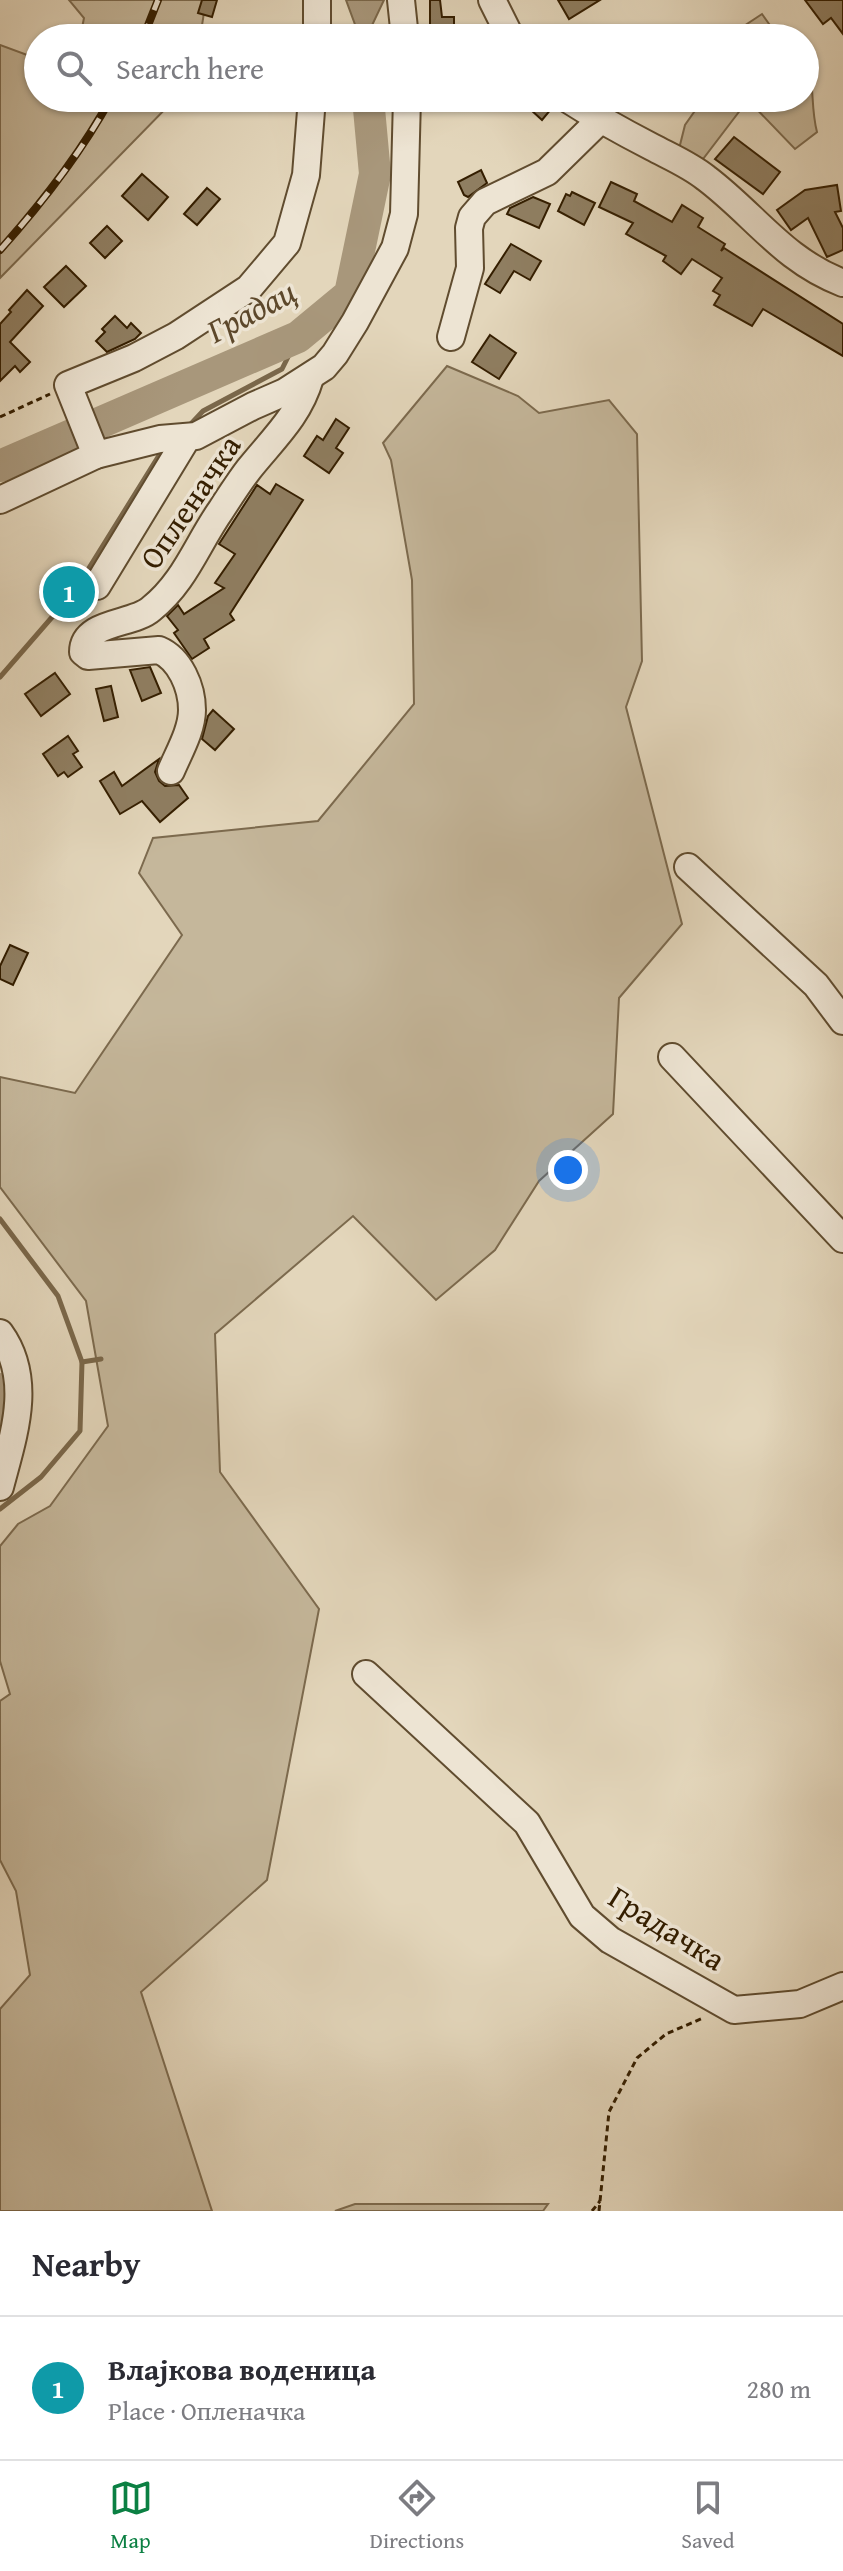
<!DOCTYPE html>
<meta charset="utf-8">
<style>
body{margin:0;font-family:"Gentium Book Plus",serif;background:#f7f7f7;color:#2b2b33}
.you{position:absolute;left:568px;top:1170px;width:28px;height:28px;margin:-20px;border:6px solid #fff;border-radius:50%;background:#1a73e8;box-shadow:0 0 0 12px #1a73e833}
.badge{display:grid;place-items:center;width:52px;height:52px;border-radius:50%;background:#0b8043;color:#fff;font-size:26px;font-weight:700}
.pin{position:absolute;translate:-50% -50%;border:4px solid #fff;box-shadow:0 2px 8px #0006}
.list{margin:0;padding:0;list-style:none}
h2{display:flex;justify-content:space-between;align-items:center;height:104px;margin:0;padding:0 32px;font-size:34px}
h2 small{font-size:26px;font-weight:400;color:#7c7c81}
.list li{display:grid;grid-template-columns:52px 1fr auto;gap:24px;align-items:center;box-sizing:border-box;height:144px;padding:0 32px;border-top:2px solid #e1e1e2}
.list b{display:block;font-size:30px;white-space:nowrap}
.list p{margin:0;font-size:26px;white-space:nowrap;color:#7c7c81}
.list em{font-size:26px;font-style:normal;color:#7c7c81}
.icon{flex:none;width:44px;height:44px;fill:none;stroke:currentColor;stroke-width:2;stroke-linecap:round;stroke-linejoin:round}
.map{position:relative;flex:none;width:843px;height:2211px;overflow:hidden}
.search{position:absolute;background:#fff;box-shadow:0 2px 6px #0004;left:24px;right:24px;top:24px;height:88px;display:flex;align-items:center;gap:20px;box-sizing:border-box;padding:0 28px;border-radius:44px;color:#7c7c81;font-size:30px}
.sheet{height:248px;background:#fff}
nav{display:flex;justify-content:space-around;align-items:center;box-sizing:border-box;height:112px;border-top:2px solid #e1e1e2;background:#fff;font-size:22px;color:#7c7c81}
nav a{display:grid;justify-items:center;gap:4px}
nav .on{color:#0b8043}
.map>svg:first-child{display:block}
.green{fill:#c5b79b;stroke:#7c6a4e;stroke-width:2}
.water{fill:#a8977b;stroke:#7a674a;stroke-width:2}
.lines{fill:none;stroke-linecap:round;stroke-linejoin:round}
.stream{stroke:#7a674a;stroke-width:5}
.river{stroke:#a8977b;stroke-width:32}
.building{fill:#8f7e61;stroke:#341e00;stroke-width:2}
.minor-casing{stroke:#604c2f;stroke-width:30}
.path{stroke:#341e00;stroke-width:3;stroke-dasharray:6 4;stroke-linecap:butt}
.minor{stroke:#ede4d3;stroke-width:26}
.rail-casing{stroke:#341e00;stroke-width:8}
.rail{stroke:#ede4d3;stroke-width:5;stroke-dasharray:15;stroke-linecap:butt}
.labels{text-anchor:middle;stroke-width:7;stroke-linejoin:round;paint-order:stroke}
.street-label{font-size:32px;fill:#341e00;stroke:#ede4d3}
.water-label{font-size:34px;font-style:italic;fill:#5d482b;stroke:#ede4d3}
</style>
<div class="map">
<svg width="843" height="2211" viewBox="0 0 843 2211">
<rect width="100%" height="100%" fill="#e3d6bb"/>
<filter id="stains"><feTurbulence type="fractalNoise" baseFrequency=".0025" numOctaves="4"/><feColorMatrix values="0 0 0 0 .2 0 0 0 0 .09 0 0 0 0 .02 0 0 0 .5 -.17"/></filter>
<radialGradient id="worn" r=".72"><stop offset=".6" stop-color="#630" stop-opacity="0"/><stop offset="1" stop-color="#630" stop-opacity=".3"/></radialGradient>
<g class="green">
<path d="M69 0H206L200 38H80L84 18Z"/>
<path d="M762 14 779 38H738L744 26Z"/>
<path d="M0 45 38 59V98H176L0 278Z"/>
<path d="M805 62 809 65C814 88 811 110 817 132L795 149 748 100 703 159 679 149 685 125 704 98H805Z"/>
<path d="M447 366 518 396 539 413 609 400 637 434 642 661 626 707 682 924 619 998 613 1114 539 1181 495 1250 436 1300 353 1216 215 1334 220 1472 319 1609 267 1880 141 1992 212 2211H0V2009L30 1975 16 1891 0 1860V1701L10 1694 0 1661V1546L18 1524 50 1506 108 1426 86 1301 0 1187V1077L75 1093 182 935 139 873 153 838 318 821 414 704 412 580 391 460 383 443Z"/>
<path d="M355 2204H548L543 2211H335Z"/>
</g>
<path class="water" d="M346 0H384L366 38H360Z"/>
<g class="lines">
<g class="stream">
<path d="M188 427 203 411 282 369 298 337"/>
<path d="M89 568 158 457 167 448"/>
<path d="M0 677 60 608"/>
<path d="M0 1219 58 1296 82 1362 80 1431 41 1477 0 1509"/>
<path d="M82 1362 101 1359"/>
</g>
<g class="river">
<path d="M0 466 298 337 350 294 375 174 368 98"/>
<path d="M0 1389V1443"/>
</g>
</g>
<g class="building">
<path d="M202 0H217L212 17 198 13Z"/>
<path d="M430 0H440L442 17H454V38H430Z"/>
<path d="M558 0H600L569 19Z"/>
<path d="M805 0H843V34L831 18 823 24Z"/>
<path d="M518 98H540L552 108 542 120Z"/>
<path d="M734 137 780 172 763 194 715 159Z"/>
<path d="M481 170 487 183 468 197 464 195 458 182Z"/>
<path d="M142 174 168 197 148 220 122 196Z"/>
<path d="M611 182 637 194 634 201 672 222 682 205 703 218 698 227 725 244 721 251 724 248 843 324V356L763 309 752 326 714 305 720 295 713 291 722 278 692 259 681 274 663 261 666 256 626 234 633 223 599 207Z"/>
<path d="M837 185 841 211 835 212 843 228V250L827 257 808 218 791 230 777 210 805 190Z"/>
<path d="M207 188 220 199 197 225 184 214Z"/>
<path d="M572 192 595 203 584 225 558 211 566 194 570 196Z"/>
<path d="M533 197 550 204 539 228 507 214 510 208Z"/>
<path d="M107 226 122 241 105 258 90 243Z"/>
<path d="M511 244 541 261 530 280 514 271 500 293 485 284Z"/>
<path d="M66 266 86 286 64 307 44 287Z"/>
<path d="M27 290 43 306 10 342 30 362 20 372 15 366 0 381V324L11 312 9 310Z"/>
<path d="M115 316 127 328 131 323 141 333 135 339 107 352 96 341 105 332 102 329Z"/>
<path d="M490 335 516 353 499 379 472 362Z"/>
<path d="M336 419 349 428 336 448 343 453 329 473 304 456 317 436 323 440Z"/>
<path d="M276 484 303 500 230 614 234 620 204 639 209 648 192 659 174 633 178 630 167 616 178 605 184 614 224 588 215 583 235 554 219 544 257 485 270 494Z"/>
<path d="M54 568 81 585 83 594 94 601 84 616 41 587Z"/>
<path d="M150 667 161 693 142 701 130 670Z"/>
<path d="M55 673 70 694 41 716 25 694Z"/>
<path d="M111 686 118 717 104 721 96 689Z"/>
<path d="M213 710 234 729 215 750 202 739 208 716Z"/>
<path d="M68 736 78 751 73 754 82 767 68 777 64 772 58 776 43 754Z"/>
<path d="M159 759 155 772 159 781 165 786 179 785 188 798 160 822 142 801 120 814 100 781 114 772 122 786Z"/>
<path d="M10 945 28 953 13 985 0 979V966Z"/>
</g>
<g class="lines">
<defs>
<g id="minor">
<path d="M401 0 405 38"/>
<path d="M492 0 511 38"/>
<path d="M317 38V0"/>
<path d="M566 98C594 116 623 132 652 147 671 157 690 165 706 178 755 215 783 260 843 283"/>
<path d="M451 337 470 268 469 228 472 217 485 202 547 172 600 120"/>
<path d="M96 455 68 385 134 358 176 336 249 288 287 243 306 175 312 98"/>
<path d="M0 500 96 455 160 439 196 436 253 406 285 392 324 367 335 354 355 322 395 248 404 214 407 98"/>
<path d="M97 586 187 438"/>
<path d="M171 771C179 752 192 730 192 710 192 687 180 659 159 650L88 656 83 652C83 621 133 625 151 609 185 582 197 544 221 510 230 496 239 482 249 469 273 439 299 416 310 378"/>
<path d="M688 867 816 985 843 1021"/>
<path d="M672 1057 843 1239"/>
<path d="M0 1333C34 1380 13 1437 0 1487"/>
<path d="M366 1674 527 1823 582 1916 610 1940 734 2010 800 2004 843 1986"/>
</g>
</defs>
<use href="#minor" class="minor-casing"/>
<g class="path">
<path d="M0 417 50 394"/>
<path d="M70 569 80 576"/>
<path d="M592 2211 600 2201"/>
<path d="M599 2211 609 2112 637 2058 666 2034 703 2018"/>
</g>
<use href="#minor" class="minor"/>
<defs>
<g id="rail">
<path d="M143 38 158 0"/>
<path d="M0 250C42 203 81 153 111 98"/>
</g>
</defs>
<use href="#rail" class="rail-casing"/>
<use href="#rail" class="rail"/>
</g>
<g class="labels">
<g class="street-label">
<text transform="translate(190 502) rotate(-56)" y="11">Опленачка</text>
<text transform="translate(667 1928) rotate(32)" y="11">Градачка</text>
</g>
<g class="water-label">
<text transform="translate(251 311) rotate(-28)" y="12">Градац</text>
</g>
</g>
<rect width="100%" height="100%" filter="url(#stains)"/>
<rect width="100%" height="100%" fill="url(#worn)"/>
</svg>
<div class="you"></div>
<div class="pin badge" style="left:69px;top:592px;background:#0f9aa8">1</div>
<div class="search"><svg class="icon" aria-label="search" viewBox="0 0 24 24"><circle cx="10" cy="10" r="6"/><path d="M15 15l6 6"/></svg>Search here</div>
</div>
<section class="sheet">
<h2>Nearby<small></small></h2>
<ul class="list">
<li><span class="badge" style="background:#0f9aa8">1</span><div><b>Влајкова воденица</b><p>Place · Опленачка</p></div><em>280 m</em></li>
</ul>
</section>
<nav>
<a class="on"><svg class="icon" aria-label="map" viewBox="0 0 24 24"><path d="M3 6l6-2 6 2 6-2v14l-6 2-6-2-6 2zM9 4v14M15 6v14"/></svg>Map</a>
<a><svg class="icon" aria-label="directions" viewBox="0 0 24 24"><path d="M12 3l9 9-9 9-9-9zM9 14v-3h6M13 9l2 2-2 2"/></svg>Directions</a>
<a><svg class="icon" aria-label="saved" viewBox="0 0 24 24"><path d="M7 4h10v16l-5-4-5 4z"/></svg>Saved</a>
</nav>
